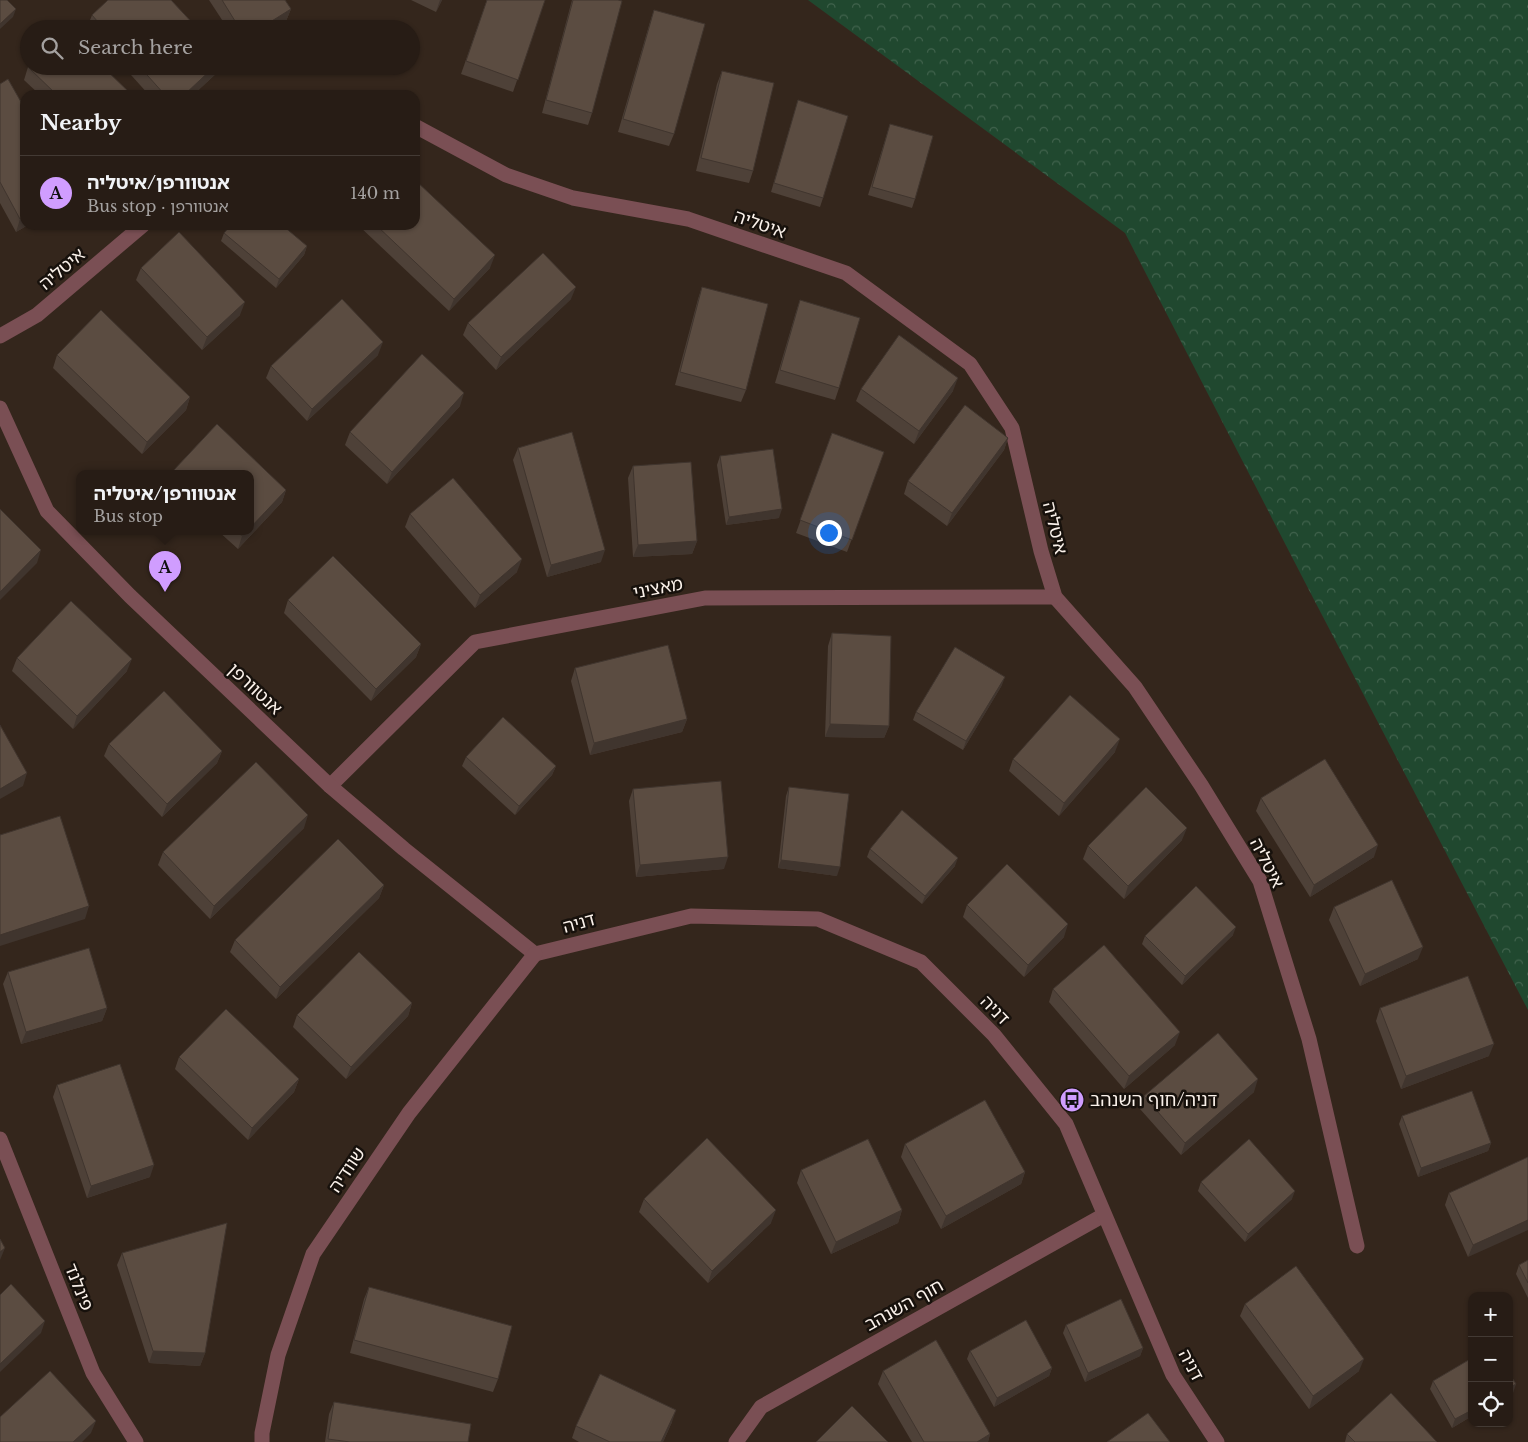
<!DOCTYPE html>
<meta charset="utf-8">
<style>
body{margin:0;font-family:"Libre Baskerville","Noto Sans Hebrew",serif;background:#2f251e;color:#f1f3f6}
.controls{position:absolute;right:15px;bottom:15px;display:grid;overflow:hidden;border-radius:10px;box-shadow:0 1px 4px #0004}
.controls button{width:45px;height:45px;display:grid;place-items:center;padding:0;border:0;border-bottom:1px solid #433a34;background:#271c15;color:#f1f3f6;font:25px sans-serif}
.you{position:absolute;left:828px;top:532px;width:18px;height:18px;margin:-12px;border:4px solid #fff;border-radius:50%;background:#1a73e8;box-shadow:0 0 0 8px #1a73e833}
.badge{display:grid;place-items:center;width:32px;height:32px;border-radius:50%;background:#d09dff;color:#111;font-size:16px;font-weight:700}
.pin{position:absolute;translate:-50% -41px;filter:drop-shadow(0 1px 2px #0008)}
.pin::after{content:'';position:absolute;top:26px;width:18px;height:15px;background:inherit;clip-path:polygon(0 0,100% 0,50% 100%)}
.popup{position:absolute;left:76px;top:470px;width:178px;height:65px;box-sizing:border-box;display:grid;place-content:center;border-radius:10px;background:#271c15;filter:drop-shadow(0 1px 4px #0005);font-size:16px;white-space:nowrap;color:#a4a1a0}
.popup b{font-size:19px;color:#f1f3f6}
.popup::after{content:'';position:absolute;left:50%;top:100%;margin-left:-10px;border:10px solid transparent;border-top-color:#271c15}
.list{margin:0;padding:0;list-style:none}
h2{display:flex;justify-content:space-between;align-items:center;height:65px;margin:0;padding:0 20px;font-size:21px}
h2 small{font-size:16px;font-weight:400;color:#a4a1a0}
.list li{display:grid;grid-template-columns:32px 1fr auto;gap:15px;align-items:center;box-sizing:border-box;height:75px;padding:0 20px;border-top:1px solid #433a34}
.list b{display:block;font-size:19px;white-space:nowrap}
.list p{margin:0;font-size:16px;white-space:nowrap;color:#a4a1a0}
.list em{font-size:16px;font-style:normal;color:#a4a1a0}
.icon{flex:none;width:28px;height:28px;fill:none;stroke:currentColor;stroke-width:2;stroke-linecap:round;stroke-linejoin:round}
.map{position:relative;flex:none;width:1528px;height:1442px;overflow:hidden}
.search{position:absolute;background:#271c15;box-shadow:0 1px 4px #0004;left:20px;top:20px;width:400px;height:55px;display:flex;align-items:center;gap:12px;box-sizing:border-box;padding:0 18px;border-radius:28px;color:#a4a1a0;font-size:19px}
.panel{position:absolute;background:#271c15;box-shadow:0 1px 4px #0004;left:20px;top:90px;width:400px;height:140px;border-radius:15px}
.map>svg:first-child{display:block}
.forest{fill:url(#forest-crowns)}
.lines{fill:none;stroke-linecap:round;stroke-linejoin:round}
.minor{stroke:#7a4f54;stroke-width:15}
.tertiary{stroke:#7a4f54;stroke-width:15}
.wall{fill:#4e4138}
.shaded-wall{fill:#40352e}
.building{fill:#5b4c41;stroke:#40352e}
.labels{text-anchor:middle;stroke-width:5;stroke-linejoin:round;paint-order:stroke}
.street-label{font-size:18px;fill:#faf1ea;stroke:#17110c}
.poi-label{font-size:18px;fill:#faf1ea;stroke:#17110c;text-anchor:start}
</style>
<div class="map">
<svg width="1528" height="1442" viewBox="0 0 1528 1442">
<defs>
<pattern id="forest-crowns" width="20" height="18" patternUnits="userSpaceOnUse" patternTransform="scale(1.25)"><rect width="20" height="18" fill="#20482f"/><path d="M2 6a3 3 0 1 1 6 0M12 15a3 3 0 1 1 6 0" fill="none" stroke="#41634d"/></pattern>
</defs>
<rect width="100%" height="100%" fill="#34261c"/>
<path class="forest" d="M808 0H1528V1010L1310 592 1125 233Z"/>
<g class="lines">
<g class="minor">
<path d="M415 126 506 175 573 198 688 219 846 273 970 364 1012 428 1041 551 1055 597 1135 687 1201 785 1260 881 1309 1039 1357 1246"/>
<path d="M0 336 37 315 143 225"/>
<path d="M330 786 475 642 705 598 1055 597"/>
<path d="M736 1442 761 1407 1104 1215"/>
</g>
<g class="tertiary">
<path d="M0 408 47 511 130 596 330 786 404 849 535 954"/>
<path d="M535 954 691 916 818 919 921 962 994 1035 1066 1124 1173 1375 1217 1442"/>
<path d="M0 1139 93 1373 136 1442"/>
<path d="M262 1442V1433L278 1355 313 1254 409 1113 535 954"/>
</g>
</g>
<g class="wall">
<path d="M209 0H285L291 9 286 21 275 29H228Z"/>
<path d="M411 0H442L436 12Z"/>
<path d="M487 0H545L513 92 461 74Z"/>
<path d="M572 0H618L592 113 588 125 542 113Z"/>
<path d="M654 10 674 134 669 146 618 132 650 22Z"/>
<path d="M92 15 198 29H88L87 28Z"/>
<path d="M123 66H221L220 70 193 95H149Z"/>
<path d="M28 67 132 95H40L24 80Z"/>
<path d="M722 71 753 171 749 183 696 171 717 84Z"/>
<path d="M0 84 25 225H28L16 232 0 203Z"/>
<path d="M798 100 823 198 820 207 771 192Z"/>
<path d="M890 124 915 199 912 208 868 195Z"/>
<path d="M358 225H415L490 268 449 311Z"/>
<path d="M224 233 307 246 304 255 276 288 221 241Z"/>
<path d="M141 268 240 315 202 350 136 280Z"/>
<path d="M702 287 746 390 741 402 675 385 698 299Z"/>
<path d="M571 299 496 370 463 335 468 323Z"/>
<path d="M800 300 839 388 835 400 775 383 796 312Z"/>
<path d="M57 355 190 397 186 410 142 454 53 368Z"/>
<path d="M378 355 307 421 266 378 271 366Z"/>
<path d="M861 389 953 391 914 444 856 401Z"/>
<path d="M460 406 387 484 345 445 350 432Z"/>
<path d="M217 424 286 490 282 502 238 549 218 531H250V473H172L173 471Z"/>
<path d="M832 433 884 452 847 552 796 533Z"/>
<path d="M1008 438 1004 450 947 526 904 494 908 481Z"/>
<path d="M518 448 601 562 547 577 513 460Z"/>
<path d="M720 456 779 518 726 525 717 465Z"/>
<path d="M633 466 697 541 692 554 633 557 628 478Z"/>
<path d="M410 514 517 572 475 608 405 527Z"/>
<path d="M288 600 421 644 416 657 371 701 284 613Z"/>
<path d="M832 633 889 726 884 738 825 737 828 646Z"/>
<path d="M17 658 127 671 73 729 12 671Z"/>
<path d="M575 668 687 719 682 732 590 755 571 681Z"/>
<path d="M1002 685 963 750 913 720 916 712Z"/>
<path d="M109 744 222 751 217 763 162 817 104 756Z"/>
<path d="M1115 752 1059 816 1009 771 1013 759Z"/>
<path d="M466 757 556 766 552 775 515 815 462 766Z"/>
<path d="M789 787 837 876 778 868 786 796Z"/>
<path d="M633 789 724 869 636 877 629 801Z"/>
<path d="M1261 798 1374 857 1310 897 1256 811Z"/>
<path d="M304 828 210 919 158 865 163 852Z"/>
<path d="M1182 840 1124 899 1083 859 1088 846Z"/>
<path d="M870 849 955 866 922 904 867 857Z"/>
<path d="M384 885 379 898 276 999 230 952 235 940Z"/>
<path d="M967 905 1064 937 1024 977 963 917Z"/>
<path d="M1334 907 1418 959 1360 986 1329 920Z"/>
<path d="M1233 935 1182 985 1142 944 1145 936Z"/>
<path d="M8 972 107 1008 102 1021 21 1044 3 984Z"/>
<path d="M1053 989 1175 1045 1124 1089 1049 1002Z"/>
<path d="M412 1003 408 1016 346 1079 293 1027 297 1015Z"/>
<path d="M1380 1008 1489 1056 1401 1089 1376 1021Z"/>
<path d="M179 1057 299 1079 294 1092 248 1140 175 1069Z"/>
<path d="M57 1085 150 1177 87 1198 53 1097Z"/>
<path d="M1254 1092 1181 1155 1140 1109 1144 1096Z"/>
<path d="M1402 1116 1491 1143 1488 1151 1418 1177 1399 1124Z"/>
<path d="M905 1144 1025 1172 1021 1184 941 1229 901 1157Z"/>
<path d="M1528 1157 1468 1257 1445 1205 1449 1193Z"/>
<path d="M801 1170 902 1210 898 1223 831 1254 797 1183Z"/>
<path d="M1201 1182 1292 1199 1245 1242 1198 1191Z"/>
<path d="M644 1199 771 1223 708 1283 639 1212Z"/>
<path d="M122 1253 205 1353 200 1366 149 1363 117 1265Z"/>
<path d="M1528 1260V1298L1516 1274 1519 1265Z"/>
<path d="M369 1287 498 1379 493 1392 350 1353 364 1299Z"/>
<path d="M1245 1304 1359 1371 1309 1409 1240 1316Z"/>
<path d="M1066 1325 1143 1348 1140 1356 1085 1382 1063 1333Z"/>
<path d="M970 1351 1052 1368 1049 1376 994 1407 967 1359Z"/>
<path d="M1472 1358V1416L1452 1428 1430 1389 1433 1381Z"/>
<path d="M883 1371 990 1434 988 1442H912L878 1384Z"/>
<path d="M334 1402 468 1442H325L329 1414Z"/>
<path d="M672 1422 663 1442H579L572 1438 576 1426Z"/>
<path d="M1347 1434 1437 1442H1345Z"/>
</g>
<g class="shaded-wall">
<path d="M440 0H442L436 12Z"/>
<path d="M16 9 13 17 0 29V24Z"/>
<path d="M291 9 286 21 275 29H259Z"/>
<path d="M215 66H221L220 70 193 95H184Z"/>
<path d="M25 216V225H28L16 232 20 219Z"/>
<path d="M307 246 304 255 276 288 279 279Z"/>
<path d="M495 255 490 268 449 311 454 299Z"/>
<path d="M576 287 571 299 496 370 501 357Z"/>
<path d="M245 302 240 315 202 350 207 337Z"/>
<path d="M383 342 378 355 307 421 312 409Z"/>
<path d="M958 378 953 391 914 444 919 431Z"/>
<path d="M464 393 460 406 387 484 392 472Z"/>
<path d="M190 397 186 410 142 454 147 442Z"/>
<path d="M1008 438 1004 450 947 526 952 513Z"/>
<path d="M286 490 282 502 238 549 242 536 248 531H250V528Z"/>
<path d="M782 509 779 518 726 525 729 517Z"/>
<path d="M697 541 692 554 633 557 638 545Z"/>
<path d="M41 550 37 563 0 600V592Z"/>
<path d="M605 550 601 562 547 577 551 565Z"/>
<path d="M522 559 517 572 475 608 480 595Z"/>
<path d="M421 644 416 657 371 701 376 689Z"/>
<path d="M132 659 127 671 73 729 77 716Z"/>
<path d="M1005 677 1002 685 963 750 966 741Z"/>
<path d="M687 719 682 732 590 755 594 743Z"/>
<path d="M830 724 889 726 884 738 825 737Z"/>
<path d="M1120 739 1115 752 1059 816 1064 803Z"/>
<path d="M222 751 217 763 162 817 167 804Z"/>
<path d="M556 766 552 775 515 815 519 806Z"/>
<path d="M27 773 23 786 0 799V789Z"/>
<path d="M308 815 304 828 210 919 214 906Z"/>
<path d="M1187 828 1182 840 1124 899 1128 886Z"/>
<path d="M1378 845 1374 857 1310 897 1314 885Z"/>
<path d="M728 857 724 869 636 877 640 865Z"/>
<path d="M958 858 955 866 922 904 925 896Z"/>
<path d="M781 860 840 867 837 876 778 868Z"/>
<path d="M384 885 379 898 276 999 280 987Z"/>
<path d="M89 906 85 919 0 946V935Z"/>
<path d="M1068 924 1064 937 1024 977 1028 965Z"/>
<path d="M1236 927 1233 935 1182 985 1185 976Z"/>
<path d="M1423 947 1418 959 1360 986 1365 974Z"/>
<path d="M412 1003 408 1016 346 1079 351 1067Z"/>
<path d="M107 1008 102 1021 21 1044 26 1032Z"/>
<path d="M1180 1032 1175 1045 1124 1089 1129 1076Z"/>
<path d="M1494 1044 1489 1056 1401 1089 1406 1076Z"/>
<path d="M299 1079 294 1092 248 1140 252 1128Z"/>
<path d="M1258 1079 1254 1092 1181 1155 1185 1143Z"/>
<path d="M1491 1143 1488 1151 1418 1177 1421 1168Z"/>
<path d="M154 1165 150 1177 87 1198 91 1186Z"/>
<path d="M1025 1172 1021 1184 941 1229 946 1216Z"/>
<path d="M1295 1191 1292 1199 1245 1242 1248 1234Z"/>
<path d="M776 1210 771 1223 708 1283 712 1271Z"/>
<path d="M902 1210 898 1223 831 1254 836 1242Z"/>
<path d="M1528 1220V1230L1468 1257 1473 1245Z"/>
<path d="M5 1248 0 1260V1252Z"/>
<path d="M45 1321 41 1333 0 1372V1364Z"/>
<path d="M1143 1348 1140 1356 1085 1382 1088 1373Z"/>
<path d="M153 1351 205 1353 200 1366 149 1363Z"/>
<path d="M1364 1359 1359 1371 1309 1409 1313 1396Z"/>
<path d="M1052 1368 1049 1376 994 1407 997 1398Z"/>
<path d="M1516 1384 1513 1393 1509 1395V1388Z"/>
<path d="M676 1410 672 1422 663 1442H661Z"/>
<path d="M1472 1410V1416L1452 1428 1455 1419Z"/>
<path d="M96 1421 91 1433 82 1442H73Z"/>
<path d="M990 1434 988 1442H977Z"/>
</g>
<g class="building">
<path d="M0 0H7L16 9 0 24Z"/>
<path d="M108 0H171L198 29H104L92 15Z"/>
<path d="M222 0H285L291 9 259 29H240Z"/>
<path d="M487 0H545L518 80 466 61Z"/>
<path d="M573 0H618L622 1 592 113 546 100Z"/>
<path d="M654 10 705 24 674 134 623 119Z"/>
<path d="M29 66H102L132 95H57L28 67Z"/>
<path d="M139 66H215L184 95H165Z"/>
<path d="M722 71 774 83 753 171 701 158Z"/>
<path d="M8 79 25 109V216L20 219 0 182V84Z"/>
<path d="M798 100 848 116 823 198 774 183Z"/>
<path d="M890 124 933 136 915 199 872 187Z"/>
<path d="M415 180 495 255 454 299 376 225H415Z"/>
<path d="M231 225H282L307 246 279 279 224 233Z"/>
<path d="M179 232 245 302 207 337 141 268Z"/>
<path d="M543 253 576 287 501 357 468 323Z"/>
<path d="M702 287 768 304 746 390 680 372Z"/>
<path d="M342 299 383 342 312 409 271 366Z"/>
<path d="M800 300 860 318 839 388 780 370Z"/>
<path d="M101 310 190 397 147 442 57 355Z"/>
<path d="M899 335 958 378 919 431 861 389Z"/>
<path d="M422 354 464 393 392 472 350 432Z"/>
<path d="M965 405 1008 438 952 513 908 481Z"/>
<path d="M217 424 286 490 250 528V473H176L173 471Z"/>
<path d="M572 432 605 550 551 565 518 448Z"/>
<path d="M832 433 884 452 852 540 800 520Z"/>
<path d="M773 449 782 509 729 517 720 456Z"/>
<path d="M691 462 697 541 638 545 633 466Z"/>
<path d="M453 478 522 559 480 595 410 514Z"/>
<path d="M0 509 41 550 0 592Z"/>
<path d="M236 531H248L242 536Z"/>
<path d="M333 556 421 644 376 689 288 600Z"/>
<path d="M71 601 132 659 77 716 17 658Z"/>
<path d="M832 633 891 636 889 726 830 724Z"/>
<path d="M668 645 687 719 594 743 575 668Z"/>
<path d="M955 647 1005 677 966 741 916 712Z"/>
<path d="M164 691 222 751 167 804 109 744Z"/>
<path d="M1070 695 1120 739 1064 803 1013 759Z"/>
<path d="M503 717 556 766 519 806 466 757Z"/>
<path d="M0 725 27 773 0 789Z"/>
<path d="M1325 759 1378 845 1314 885 1261 798Z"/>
<path d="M256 762 308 815 214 906 163 852Z"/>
<path d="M721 781 728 857 640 865 633 789Z"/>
<path d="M789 787 849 794 840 867 781 860Z"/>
<path d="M1146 787 1187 828 1128 886 1088 846Z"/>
<path d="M902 810 958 858 925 896 870 849Z"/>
<path d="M60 816 89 906 0 935V835Z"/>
<path d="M338 839 384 885 280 987 235 940Z"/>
<path d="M1007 864 1068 924 1028 965 967 905Z"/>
<path d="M1392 880 1423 947 1365 974 1334 907Z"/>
<path d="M1196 886 1236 927 1185 976 1145 936Z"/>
<path d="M1104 945 1180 1032 1129 1076 1053 989Z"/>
<path d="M89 948 107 1008 26 1032 8 972Z"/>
<path d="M359 952 412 1003 351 1067 297 1015Z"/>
<path d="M1468 976 1494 1044 1406 1076 1380 1008Z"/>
<path d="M226 1009 299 1079 252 1128 179 1057Z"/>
<path d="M1218 1033 1258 1079 1185 1143 1144 1096Z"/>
<path d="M120 1064 154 1165 91 1186 57 1085Z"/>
<path d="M1472 1091 1491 1143 1421 1168 1402 1116Z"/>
<path d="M985 1100 1025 1172 946 1216 905 1144Z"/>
<path d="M707 1138 776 1210 712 1271 644 1199Z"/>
<path d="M868 1139 902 1210 836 1242 801 1170Z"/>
<path d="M1249 1139 1295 1191 1248 1234 1201 1182Z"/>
<path d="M1528 1157V1220L1473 1245 1449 1193Z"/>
<path d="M227 1223 205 1353 153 1351 122 1253Z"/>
<path d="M0 1239 5 1248 0 1252Z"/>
<path d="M1528 1260V1283L1519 1265Z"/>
<path d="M1296 1266 1364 1359 1313 1396 1245 1304Z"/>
<path d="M11 1284 45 1321 0 1364V1295Z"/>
<path d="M369 1287 512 1326 498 1379 354 1340Z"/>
<path d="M1121 1299 1143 1348 1088 1373 1066 1325Z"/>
<path d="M1026 1320 1052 1368 997 1398 970 1351Z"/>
<path d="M936 1340 990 1434 977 1442H924L883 1371Z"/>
<path d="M1472 1358V1410L1455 1419 1433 1381Z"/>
<path d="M50 1371 96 1421 73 1442H0V1417Z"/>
<path d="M1509 1373 1516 1384 1509 1388Z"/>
<path d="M600 1374 676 1410 661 1442H610L576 1426Z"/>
<path d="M1391 1393 1437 1442H1355L1347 1434Z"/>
<path d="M334 1402 471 1424 468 1442H350L328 1439Z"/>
<path d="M852 1406 888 1442H816Z"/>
<path d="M1148 1413 1170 1442H1107Z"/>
</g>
<defs>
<symbol id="bus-disc" viewBox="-11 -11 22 22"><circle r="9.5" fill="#d09dff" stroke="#17110c"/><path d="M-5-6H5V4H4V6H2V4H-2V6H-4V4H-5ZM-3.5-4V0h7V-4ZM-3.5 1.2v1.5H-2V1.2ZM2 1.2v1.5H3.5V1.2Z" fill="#111"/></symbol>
</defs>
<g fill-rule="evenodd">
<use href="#bus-disc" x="1058" y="1086" width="28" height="28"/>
</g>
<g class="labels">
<g class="street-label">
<text transform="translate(760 224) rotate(19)" y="6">איטליה</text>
<text transform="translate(62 269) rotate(-40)" y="6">איטליה</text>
<text transform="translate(1055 528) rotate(76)" y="6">איטליה</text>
<text transform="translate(658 588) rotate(-11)" y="6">מאציני</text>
<text transform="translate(255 689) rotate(43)" y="6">אנטוורפן</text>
<text transform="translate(1267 863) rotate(63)" y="6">איטליה</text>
<text transform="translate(579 923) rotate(-15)" y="6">דניה</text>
<text transform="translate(995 1010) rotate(46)" y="6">דניה</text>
<text transform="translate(347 1170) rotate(-56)" y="6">שוודיה</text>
<text transform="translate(79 1287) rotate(68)" y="6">פינלנד</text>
<text transform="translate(904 1305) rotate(-29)" y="6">חוף השנהב</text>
<text transform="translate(1191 1365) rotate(62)" y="6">דניה</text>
</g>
<g class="poi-label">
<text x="1090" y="1106">דניה/חוף השנהב</text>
</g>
</g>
</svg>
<div class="controls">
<button>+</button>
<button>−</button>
<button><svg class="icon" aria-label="locate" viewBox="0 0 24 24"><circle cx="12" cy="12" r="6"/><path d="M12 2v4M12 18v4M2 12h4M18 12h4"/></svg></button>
</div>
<div class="you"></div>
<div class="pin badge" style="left:165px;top:592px">A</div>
<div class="popup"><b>אנטוורפן/איטליה</b>Bus stop</div>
<div class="search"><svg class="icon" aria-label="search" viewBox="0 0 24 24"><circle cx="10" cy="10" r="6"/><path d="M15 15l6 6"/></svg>Search here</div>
<section class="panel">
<h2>Nearby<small></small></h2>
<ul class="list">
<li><span class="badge">A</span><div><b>אנטוורפן/איטליה</b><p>Bus stop · אנטוורפן</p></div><em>140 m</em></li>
</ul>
</section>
</div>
